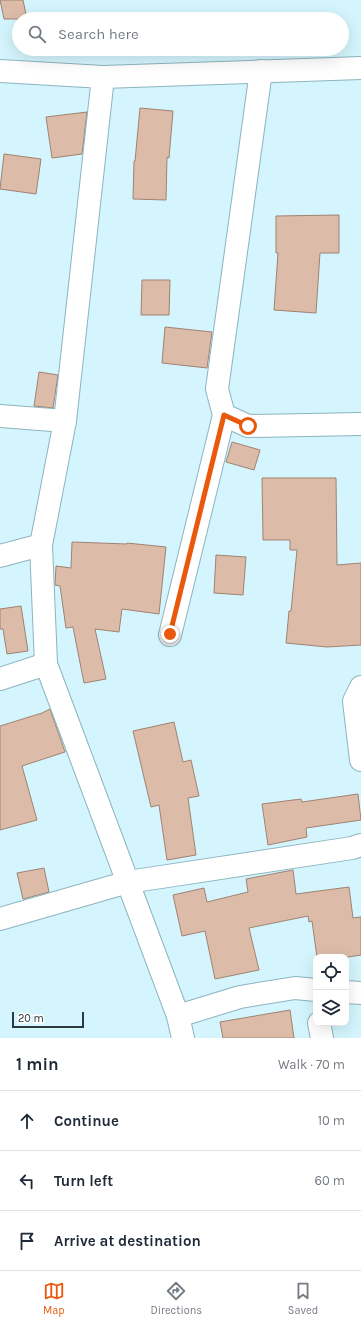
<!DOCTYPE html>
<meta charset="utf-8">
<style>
body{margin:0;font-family:Karla,sans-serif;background:#f2f2f3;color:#1f2937}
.controls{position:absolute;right:12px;bottom:12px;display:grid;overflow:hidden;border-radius:8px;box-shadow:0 4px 16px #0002}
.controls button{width:36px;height:36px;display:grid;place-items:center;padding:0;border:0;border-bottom:1px solid #e0e1e3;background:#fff;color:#1f2937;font:20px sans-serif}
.scale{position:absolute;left:12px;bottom:10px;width:72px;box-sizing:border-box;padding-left:4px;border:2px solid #2a3a3e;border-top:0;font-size:11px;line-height:14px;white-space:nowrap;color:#2a3a3e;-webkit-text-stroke:3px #fff;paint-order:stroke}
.stop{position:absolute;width:12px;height:12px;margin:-9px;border:3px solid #ea580c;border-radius:50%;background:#fff}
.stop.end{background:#ea580c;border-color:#fff;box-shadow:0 1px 4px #0008}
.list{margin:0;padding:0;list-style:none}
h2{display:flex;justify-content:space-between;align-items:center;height:52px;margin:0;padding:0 16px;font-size:17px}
h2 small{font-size:13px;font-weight:400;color:#747a83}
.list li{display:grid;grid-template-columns:26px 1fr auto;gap:12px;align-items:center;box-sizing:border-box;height:60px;padding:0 16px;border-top:1px solid #e0e1e3}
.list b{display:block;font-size:15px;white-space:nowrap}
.list em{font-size:13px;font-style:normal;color:#747a83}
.icon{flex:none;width:22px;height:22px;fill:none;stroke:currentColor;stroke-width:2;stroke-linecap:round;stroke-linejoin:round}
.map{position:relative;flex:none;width:361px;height:1038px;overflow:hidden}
.search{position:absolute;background:#fff;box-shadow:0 4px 16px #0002;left:12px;right:12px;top:12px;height:44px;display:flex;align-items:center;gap:10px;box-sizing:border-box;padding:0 14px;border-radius:22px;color:#747a83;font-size:15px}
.sheet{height:232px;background:#fff}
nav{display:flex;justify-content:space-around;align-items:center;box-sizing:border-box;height:56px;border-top:1px solid #e0e1e3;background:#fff;font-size:11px;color:#747a83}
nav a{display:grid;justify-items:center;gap:2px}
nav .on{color:#ea580c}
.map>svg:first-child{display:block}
.building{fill:#dcbca9;stroke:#a08271}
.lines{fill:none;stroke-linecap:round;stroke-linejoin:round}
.minor-casing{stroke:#8cb4be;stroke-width:24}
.minor{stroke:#fff;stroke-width:22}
.route{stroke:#ea580c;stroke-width:5}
</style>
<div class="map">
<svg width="361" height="1038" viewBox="0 0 361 1038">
<rect width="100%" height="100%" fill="#d4f5fd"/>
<g class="building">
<path d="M0 0H23L27 19H4Z"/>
<path d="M140 108 173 111 169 158 167 157 166 200 133 199 134 161H135Z"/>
<path d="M87 112 82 154 52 158 46 117Z"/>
<path d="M4 154 41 159 36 194 0 189Z"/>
<path d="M339 215V253H320L316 313 274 310 278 253H276V216Z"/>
<path d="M142 280H170L169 315H141Z"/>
<path d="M165 327 212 332 207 368 162 363Z"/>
<path d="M39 372 58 375 53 408 34 406Z"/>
<path d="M232 442 260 450 254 470 226 462Z"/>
<path d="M262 478H336L337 565 361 563V645L327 647 286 643 289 611H291L297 550H290V540H263Z"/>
<path d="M72 542 127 544V543L166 547 159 614 122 609 119 632 95 629 106 679 84 683 73 627 66 628 60 586 55 585 56 566 71 568Z"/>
<path d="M216 555 246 557 243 595 214 593Z"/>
<path d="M21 606 28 651 7 654 3 629H0V609Z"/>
<path d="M50 709 65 752 22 766 37 820 0 830V726L42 713Z"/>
<path d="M174 722 183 762 191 760 199 796 188 798 196 855 167 860 159 805 151 807 133 731Z"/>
<path d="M358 794 361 820 306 828 307 837 268 845 262 804 301 799 302 802Z"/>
<path d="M44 868 49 892 23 899 17 873Z"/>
<path d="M293 870 296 894 349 887 353 918 361 917V955L348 957H317L312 921 309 922 308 916 249 928 259 970 215 979 205 931 182 936 173 895 204 888 207 902 248 892 246 879Z"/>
<path d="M290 1010 294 1038H223L220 1022Z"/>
</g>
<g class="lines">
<defs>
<g id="minor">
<path d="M0 71 103 77 361 68"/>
<path d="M261 71 217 389 224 415 248 426 361 424"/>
<path d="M103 77 65 421 41 545 46 664 178 1016 183 1038"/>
<path d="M0 416 65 421"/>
<path d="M0 556 41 545"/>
<path d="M170 635 224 415"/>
<path d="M0 679 46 664"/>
<path d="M361 687 354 701 361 760"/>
<path d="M0 919 128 882 352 848 361 845"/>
<path d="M346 992 361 993"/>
<path d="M178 1016 240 997 295 988 316 990"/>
<path d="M319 1023 322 1038"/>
</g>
</defs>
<use href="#minor" class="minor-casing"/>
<use href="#minor" class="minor"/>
</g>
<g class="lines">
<path class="route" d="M170 634 224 415 248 426"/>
</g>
</svg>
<div class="controls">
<button><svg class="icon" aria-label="locate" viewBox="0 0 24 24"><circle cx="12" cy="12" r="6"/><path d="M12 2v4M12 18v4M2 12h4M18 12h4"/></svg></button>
<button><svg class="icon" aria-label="layers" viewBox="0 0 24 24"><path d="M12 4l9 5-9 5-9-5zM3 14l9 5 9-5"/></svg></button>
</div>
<div class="scale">20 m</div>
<div class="stop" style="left:248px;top:426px"></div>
<div class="stop end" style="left:170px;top:634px"></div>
<div class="search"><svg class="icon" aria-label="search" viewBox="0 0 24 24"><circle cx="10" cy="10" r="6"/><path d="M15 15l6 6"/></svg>Search here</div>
</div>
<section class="sheet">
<h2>1 min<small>Walk · 70 m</small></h2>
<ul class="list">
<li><svg class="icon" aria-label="ahead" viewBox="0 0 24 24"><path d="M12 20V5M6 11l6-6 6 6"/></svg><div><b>Continue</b></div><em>10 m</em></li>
<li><svg class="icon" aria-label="left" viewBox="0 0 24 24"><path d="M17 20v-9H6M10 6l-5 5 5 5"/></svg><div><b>Turn left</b></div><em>60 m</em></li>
<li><svg class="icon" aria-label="arrive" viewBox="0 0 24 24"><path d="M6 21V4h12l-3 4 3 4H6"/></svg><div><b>Arrive at destination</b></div></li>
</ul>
</section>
<nav>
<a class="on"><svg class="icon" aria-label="map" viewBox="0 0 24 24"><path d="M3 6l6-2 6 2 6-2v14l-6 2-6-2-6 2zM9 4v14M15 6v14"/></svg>Map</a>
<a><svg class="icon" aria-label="directions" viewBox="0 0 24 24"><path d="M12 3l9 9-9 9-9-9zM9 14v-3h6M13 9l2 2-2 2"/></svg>Directions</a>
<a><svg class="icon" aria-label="saved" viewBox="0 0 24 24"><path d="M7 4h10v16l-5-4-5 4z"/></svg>Saved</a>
</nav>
